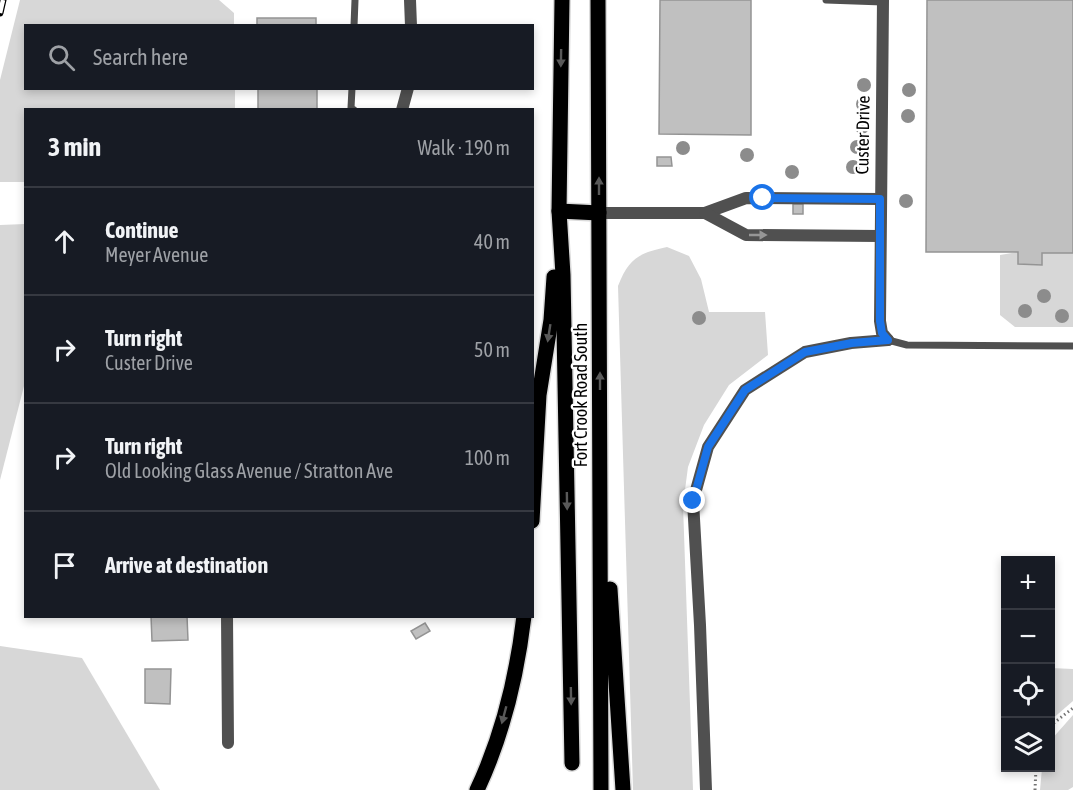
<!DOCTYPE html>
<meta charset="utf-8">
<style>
body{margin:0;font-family:"Asap Condensed",sans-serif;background:#20242c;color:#f1f3f6}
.controls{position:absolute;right:18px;bottom:18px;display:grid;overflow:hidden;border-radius:0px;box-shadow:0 3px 9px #0003}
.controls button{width:54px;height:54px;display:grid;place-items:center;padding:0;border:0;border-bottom:2px solid #363941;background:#171b24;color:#f1f3f6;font:30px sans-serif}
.stop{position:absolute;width:18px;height:18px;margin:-14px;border:4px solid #1a73e8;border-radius:50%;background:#fff}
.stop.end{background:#1a73e8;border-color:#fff;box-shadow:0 2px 6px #0008}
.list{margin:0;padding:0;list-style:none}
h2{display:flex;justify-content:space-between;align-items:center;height:78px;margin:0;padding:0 24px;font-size:26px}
h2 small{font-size:20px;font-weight:400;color:#9ea1a6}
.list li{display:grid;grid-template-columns:39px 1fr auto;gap:18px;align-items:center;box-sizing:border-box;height:108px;padding:0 24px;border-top:2px solid #363941}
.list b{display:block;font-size:22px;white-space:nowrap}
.list p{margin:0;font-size:20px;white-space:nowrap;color:#9ea1a6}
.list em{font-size:20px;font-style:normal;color:#9ea1a6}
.icon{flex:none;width:33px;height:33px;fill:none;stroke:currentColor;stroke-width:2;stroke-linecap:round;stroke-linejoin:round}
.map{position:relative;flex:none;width:1073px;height:790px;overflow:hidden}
.search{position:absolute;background:#171b24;box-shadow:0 3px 9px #0003;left:24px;top:24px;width:510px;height:66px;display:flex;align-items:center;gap:15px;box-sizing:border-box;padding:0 21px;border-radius:0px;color:#9ea1a6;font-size:22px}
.panel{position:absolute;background:#171b24;box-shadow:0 3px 9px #0003;left:24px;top:108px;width:510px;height:510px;border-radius:0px}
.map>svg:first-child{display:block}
.green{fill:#d7d7d7}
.building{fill:#c0c0c0;stroke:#949494;stroke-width:1.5}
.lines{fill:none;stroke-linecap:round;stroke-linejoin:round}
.primary-casing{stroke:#dbdbdb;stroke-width:18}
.path{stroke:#727272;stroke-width:3;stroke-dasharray:1.5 3;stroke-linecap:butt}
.lane{stroke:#505050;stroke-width:7}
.street{stroke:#505050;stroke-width:12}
.primary{stroke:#000;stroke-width:15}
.rail-casing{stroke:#000;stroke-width:7}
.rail{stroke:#fff;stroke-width:4.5;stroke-dasharray:14;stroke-linecap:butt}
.tree{fill:#8c8c8c}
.oneway{fill:#595959}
.oneway2{fill:#969696}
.route{stroke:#1a73e8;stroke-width:8}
.labels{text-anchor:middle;stroke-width:4.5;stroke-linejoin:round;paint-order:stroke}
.street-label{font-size:18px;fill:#000;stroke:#fff}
</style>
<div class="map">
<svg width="1073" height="790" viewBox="0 0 1073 790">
<rect width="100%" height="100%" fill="#fff"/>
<g class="green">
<path d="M20 0H219L234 13V25L26 26V88L235 89V109L26 110 25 182H0V80Z"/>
<path d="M25 224V382L0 480V225Z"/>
<path d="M667 247 689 256 701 279 709 312H765L768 355 729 385 704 425 688 467 683 505 693 790H633L618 286C629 258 639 253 667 247Z"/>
<path d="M1018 252 1019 264 1041 265 1042 253H1073V327H1015L1000 315V255Z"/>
<path d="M0 646 82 658 160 790H0Z"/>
<path d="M1051 668 1073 669V701L1051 720Z"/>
<path d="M1073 715V787L1068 790H1040L1042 768H1050L1051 740Z"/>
</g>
<g class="building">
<path d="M660 0H751V135L659 134Z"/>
<path d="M927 0H1073V253H1042V265L1018 264V252H926Z"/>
<rect x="257" y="18" width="59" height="8"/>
<rect x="258" y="88" width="59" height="22"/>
<path d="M657 157H671L672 166H657Z"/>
<rect x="793" y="204" width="10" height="10"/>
<path d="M151 616H187L188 640 152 641Z"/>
<path d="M425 623 430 631 416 639 411 631Z"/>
<path d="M145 669H171L170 704 145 703Z"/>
</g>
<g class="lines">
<defs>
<g id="primary">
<path d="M562 0 559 211 563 275 572 763"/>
<path d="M598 0 601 790"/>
<path d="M559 211 599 213"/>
<path d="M532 521 539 395 551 320 554 277"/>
<path d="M610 589 623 790"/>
<path d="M477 790C502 737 517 675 524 616"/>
</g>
</defs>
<use href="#primary" class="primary-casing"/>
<g class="path">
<path d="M1050 726 1073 708"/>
<path d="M1035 790 1036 768"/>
</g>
<g class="lane">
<path d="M826 0 883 2"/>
<path d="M354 26 355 0"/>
<path d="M352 88 351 108 354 110"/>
<path d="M888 340 907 345 1073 346"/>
</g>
<g class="street">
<path d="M410 0 411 26"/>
<path d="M883 0 880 321 882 333 888 340"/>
<path d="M402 110 408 88"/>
<path d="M599 213H705L746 198 880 199"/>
<path d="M705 213 746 235 880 236"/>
<path d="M227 616 228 743"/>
<path d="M706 790 700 625 693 501 708 447 745 390 805 352 851 343 888 340"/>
</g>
<use href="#primary" class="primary"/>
<defs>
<path id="rail" d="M0 13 3 0"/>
</defs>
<use href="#rail" class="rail-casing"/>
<use href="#rail" class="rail"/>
</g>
<g class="tree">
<circle cx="864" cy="85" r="7"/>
<circle cx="909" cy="90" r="7"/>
<circle cx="863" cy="104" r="7"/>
<circle cx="908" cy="116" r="7"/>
<circle cx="862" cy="127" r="7"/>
<circle cx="857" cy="147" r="7"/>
<circle cx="683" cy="148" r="7"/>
<circle cx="747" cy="155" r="7"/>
<circle cx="853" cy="167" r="7"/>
<circle cx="792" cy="172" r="7"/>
<circle cx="906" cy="201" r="7"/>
<circle cx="1044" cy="296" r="7"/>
<circle cx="1025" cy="311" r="7"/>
<circle cx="1062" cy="316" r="7"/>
<circle cx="699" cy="318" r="7"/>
</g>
<defs><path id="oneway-solid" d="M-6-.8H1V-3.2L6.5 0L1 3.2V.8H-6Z" transform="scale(1.5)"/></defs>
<g class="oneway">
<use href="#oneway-solid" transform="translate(561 58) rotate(91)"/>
<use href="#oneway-solid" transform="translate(599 186) rotate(-90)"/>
<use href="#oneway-solid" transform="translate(549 333) rotate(99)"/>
<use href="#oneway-solid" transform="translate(600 381) rotate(-90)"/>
<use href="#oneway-solid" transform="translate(567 501) rotate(89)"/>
<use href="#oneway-solid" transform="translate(571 696) rotate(89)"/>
<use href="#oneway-solid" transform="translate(504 715) rotate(105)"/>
</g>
<use class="oneway2" href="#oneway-solid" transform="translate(758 235)"/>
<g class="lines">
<path class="route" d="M693 501 708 447 745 390 805 352 852 343 888 340 882 333 880 321V199L763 198"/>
</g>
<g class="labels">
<g class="street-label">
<text transform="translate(863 135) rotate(-89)" y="6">Custer Drive</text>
<text transform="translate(581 395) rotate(-90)" y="6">Fort Crook Road South</text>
</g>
</g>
</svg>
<div class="controls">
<button>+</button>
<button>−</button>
<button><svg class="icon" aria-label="locate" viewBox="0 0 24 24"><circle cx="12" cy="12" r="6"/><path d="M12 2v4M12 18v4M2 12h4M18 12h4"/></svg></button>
<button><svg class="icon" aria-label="layers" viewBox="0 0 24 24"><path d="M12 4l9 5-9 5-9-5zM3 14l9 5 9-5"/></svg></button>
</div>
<div class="stop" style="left:763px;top:198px"></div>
<div class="stop end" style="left:693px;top:501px"></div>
<div class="search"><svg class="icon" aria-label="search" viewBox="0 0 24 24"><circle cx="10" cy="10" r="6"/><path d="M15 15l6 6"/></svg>Search here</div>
<section class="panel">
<h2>3 min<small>Walk · 190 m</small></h2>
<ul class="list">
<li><svg class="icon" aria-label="ahead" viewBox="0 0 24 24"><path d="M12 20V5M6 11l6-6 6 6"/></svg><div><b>Continue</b><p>Meyer Avenue</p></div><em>40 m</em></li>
<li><svg class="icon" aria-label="right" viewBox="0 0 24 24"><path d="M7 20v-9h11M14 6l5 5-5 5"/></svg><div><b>Turn right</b><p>Custer Drive</p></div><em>50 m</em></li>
<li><svg class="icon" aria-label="right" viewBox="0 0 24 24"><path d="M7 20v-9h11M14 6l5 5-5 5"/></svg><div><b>Turn right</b><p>Old Looking Glass Avenue / Stratton Ave</p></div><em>100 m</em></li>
<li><svg class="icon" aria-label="arrive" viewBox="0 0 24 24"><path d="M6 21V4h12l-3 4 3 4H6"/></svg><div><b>Arrive at destination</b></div></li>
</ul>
</section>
</div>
